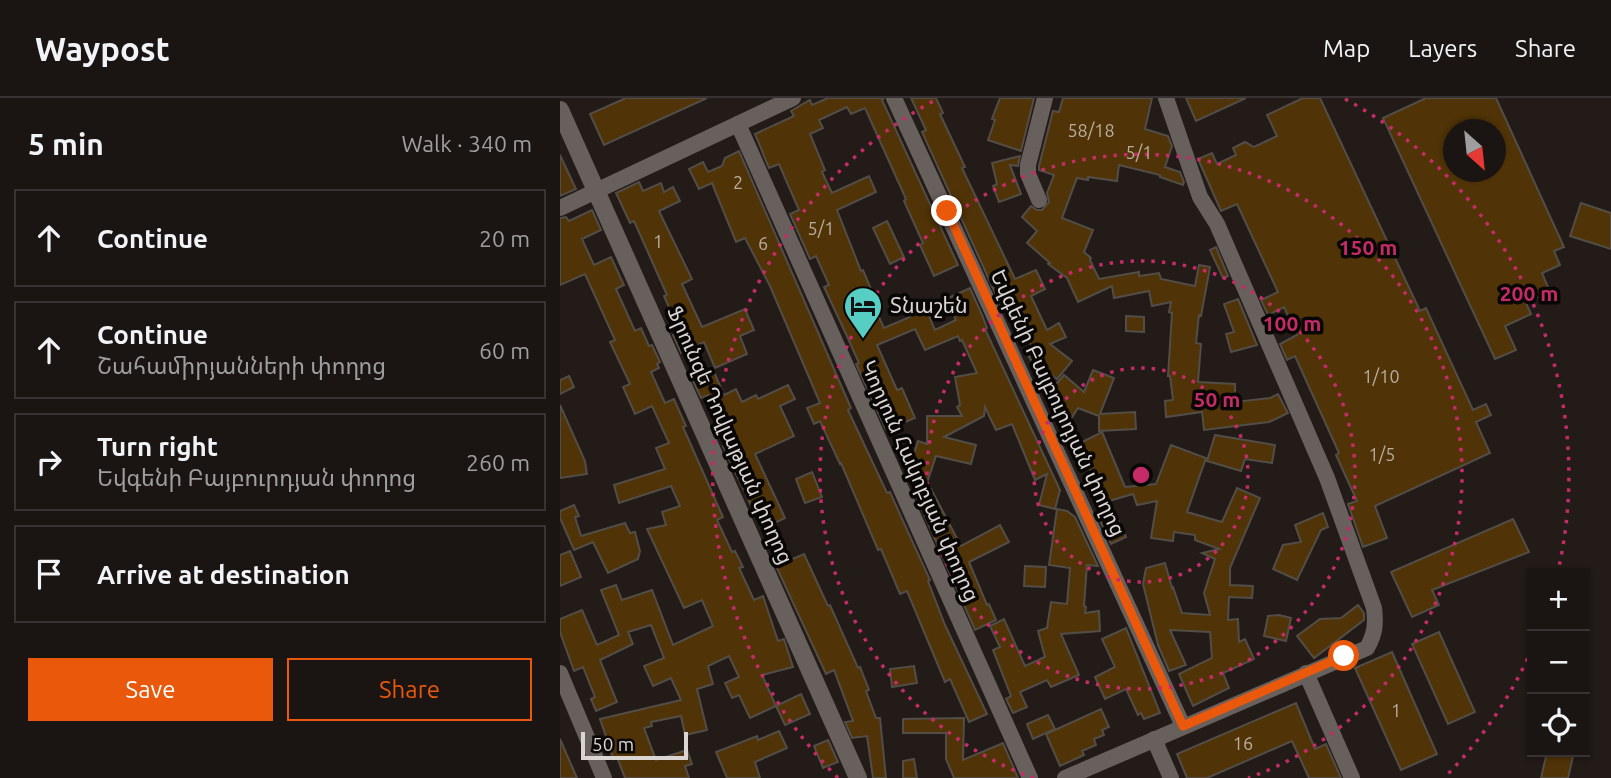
<!DOCTYPE html>
<meta charset="utf-8">
<style>
body{margin:0;font-family:Ubuntu,"Noto Sans Armenian",sans-serif;background:#231d1b;color:#f1f3f6}
.controls{position:absolute;right:21px;bottom:21px;display:grid;overflow:hidden;border-radius:0px;box-shadow:0 2px 5px #0004}
.controls button{width:63px;height:63px;display:grid;place-items:center;padding:0;border:0;border-bottom:2px solid #383332;background:#1a1412;color:#f1f3f6;font:35px sans-serif}
.compass{position:absolute;left:883px;top:21px;width:63px;height:63px;border-radius:50%;background:#1a1412;box-shadow:0 2px 5px #0004;rotate:153deg}
.scale{position:absolute;left:21px;bottom:18px;width:107px;box-sizing:border-box;padding-left:7px;border:4px solid #dad5d3;border-top:0;font-size:19px;line-height:24px;white-space:nowrap;color:#dad5d3;-webkit-text-stroke:5px #090706;paint-order:stroke}
.stop{position:absolute;width:21px;height:21px;margin:-16px;border:5px solid #ea580c;border-radius:50%;background:#fff}
.stop.end{background:#ea580c;border-color:#fff;box-shadow:0 2px 7px #0008}
.list{margin:0;padding:0;list-style:none}
h2{display:flex;justify-content:space-between;align-items:center;height:91px;margin:0;padding:0 28px;font-size:30px}
h2 small{font-size:23px;font-weight:400;color:#9f9e9f}
.list li{display:grid;grid-template-columns:46px 1fr auto;gap:21px;align-items:center;box-sizing:border-box;height:98px;margin:0 14px 14px;padding:0 14px;border:2px solid #383332;border-radius:0px}
.list b{display:block;font-size:26px;white-space:nowrap}
.list p{margin:0;font-size:23px;white-space:nowrap;color:#9f9e9f}
.list em{font-size:23px;font-style:normal;color:#9f9e9f}
.actions{display:flex;gap:14px;padding:21px 28px}
.actions a{flex:1;padding:16px 0;border:2px solid #ea580c;border-radius:0px;text-align:center;font-size:24px;color:#ea580c}
.actions .main{background:#ea580c;color:#fff}
.icon{flex:none;width:38px;height:38px;fill:none;stroke:currentColor;stroke-width:2;stroke-linecap:round;stroke-linejoin:round}
.map{position:relative;flex:none;width:1051px;height:680px;overflow:hidden}
header{display:flex;align-items:center;gap:42px;box-sizing:border-box;height:98px;padding:0 35px;background:#1a1412;border-bottom:2px solid #383332}
header strong{font-size:33px}
nav{display:flex;gap:38px;margin-inline-start:auto;font-size:24px}
main{display:flex}
aside{flex:1;background:#1a1412}
.map>svg:first-child{display:block}
.building{fill:#503407;stroke:#524d47;stroke-width:2;fill-rule:evenodd}
.lines{fill:none;stroke-linecap:round;stroke-linejoin:round}
.street{stroke:#68605c;stroke-width:16}
.secondary{stroke:#68605c;stroke-width:18}
.route{stroke:#ea580c;stroke-width:9}
.ring{fill:none;stroke:#c42b67;stroke-width:3.5;stroke-dasharray:3.5 7}
.labels{text-anchor:middle;stroke-width:7;stroke-linejoin:round;paint-order:stroke}
.number-label{font-size:18px;fill:#b8ada0}
.poi-label{font-size:21px;fill:#dad5d3;stroke:#090706;text-anchor:start}
.street-label{font-size:21px;fill:#dad5d3;stroke:#090706}
.centre{fill:#c42b67;stroke:#090706;stroke-width:3.5}
.ring-label{font-size:21px;text-anchor:middle;font-weight:bold;fill:#c42b67;stroke:#090706;stroke-width:7;stroke-linejoin:round;paint-order:stroke}
</style>
<header>
<strong>Waypost</strong>
<nav><a>Map</a><a>Layers</a><a>Share</a></nav>
</header>
<main>
<aside>
<h2>5 min<small>Walk · 340 m</small></h2>
<ul class="list">
<li><svg class="icon" aria-label="ahead" viewBox="0 0 24 24"><path d="M12 20V5M6 11l6-6 6 6"/></svg><div><b>Continue</b></div><em>20 m</em></li>
<li><svg class="icon" aria-label="ahead" viewBox="0 0 24 24"><path d="M12 20V5M6 11l6-6 6 6"/></svg><div><b>Continue</b><p>Շահամիրյանների փողոց</p></div><em>60 m</em></li>
<li><svg class="icon" aria-label="right" viewBox="0 0 24 24"><path d="M7 20v-9h11M14 6l5 5-5 5"/></svg><div><b>Turn right</b><p>Եվգենի Բայբուրդյան փողոց</p></div><em>260 m</em></li>
<li><svg class="icon" aria-label="arrive" viewBox="0 0 24 24"><path d="M6 21V4h12l-3 4 3 4H6"/></svg><div><b>Arrive at destination</b></div></li>
</ul>
<div class="actions"><a class="main">Save</a><a>Share</a></div>
</aside>
<div class="map">
<svg width="1051" height="680" viewBox="0 0 1051 680">
<rect width="100%" height="100%" fill="#221b18"/>
<g class="building">
<path d="M66 0H147L44 47 30 16Z"/>
<path d="M268 0H324L322 2 398 167 374 178 360 147 363 145 344 103 346 101 305 10 291 16 287 9 259 22 263 30 250 36 265 72 262 74 272 95 309 78 316 94 277 112 301 173 303 172 311 191 307 193 324 230 350 219 347 211 363 204 375 232 396 222 386 201 410 190 422 217 427 230 425 231 500 392 495 411 479 407 487 376 475 382 452 326 436 332 425 309 424 318 384 339 416 347 411 366 376 358 366 388 349 382 347 378 358 343 367 346V318H402L397 309 400 307 395 279 417 275 402 242 400 243 398 238 365 252 355 231 317 247 337 292 342 290 355 320 326 332 296 266 299 265 286 236 264 189 269 187 256 158 250 161 230 116 239 112 219 66 209 70 195 36 234 18 231 13 241 7 250 2 252 7Z"/>
<path d="M351 0H376L383 15 380 16 405 69 402 70 455 181 476 172 485 191 471 198 487 232 499 225 506 239 490 246 512 263 497 281 480 268 476 270 469 259 475 256 450 204 441 208 362 34 366 32Z"/>
<path d="M440 0H474L461 53 428 42 435 22 432 21Z"/>
<path d="M503 0H592L585 31 608 38 612 48 605 69 620 74 624 84 623 87 600 79V77L559 67 557 83 528 79V82L517 80 502 120 533 132 524 154 531 160 530 162 539 181 579 174V178L599 175 601 181 635 188 639 167 650 169 641 218 639 217 636 245 641 246 638 284 675 286V304L710 300 718 296 728 315 709 324 644 332 642 314 606 319 605 303 613 302 610 278H608L612 215 609 214 611 204 592 208 589 193 554 200 552 188 518 204 507 180 488 166 490 165 467 145 477 133 462 119 471 108 477 112H482L489 104 487 95 494 77 479 72V68L493 13 499 14Z"/>
<path d="M626 0H686L636 23Z"/>
<path d="M743 0H760L860 213 866 210 913 312 926 306 931 317 916 324 930 355 815 408 827 440 803 449 788 406 797 403 776 357 779 355 735 258 727 262 720 246 737 237 724 209 708 217 701 202 718 194 677 106 661 113 638 61 652 55 657 66 676 57 673 50 685 44 694 49 717 38 707 17Z"/>
<path d="M866 0H936L1004 149 994 153 1000 167 982 175 990 194 966 205 971 216 945 228 956 252 935 261 823 20ZM893 32H935V74H893Z"/>
<path d="M179 53 277 278 291 310 288 312 327 395 330 394 348 434 370 482 368 483 385 527 427 616 409 624 390 581 385 584 347 493 340 496 321 451 318 452 281 365 280 366 260 323 254 326 247 310 260 305 210 188 185 140 176 144 152 85 139 91 129 71 143 64 148 74 162 68 165 60Z"/>
<path d="M0 57 16 91 0 98Z"/>
<path d="M460 58 458 68 450 67 461 96 439 104 433 88 437 86 432 65Z"/>
<path d="M79 84 83 93 101 85 104 94 113 89 120 103 99 113 132 181 122 186 142 229 185 211 194 232 180 238 187 256 155 270 144 244 121 255 113 237 120 234 104 198 107 197 74 123 70 125 56 95Z"/>
<path d="M1021 105 1051 115V151L1010 138Z"/>
<path d="M32 112 41 132 22 141 34 167 51 159 64 187 56 191 75 233 81 230 89 248 92 247 100 264 97 266 99 270 91 274 105 305 114 301 126 328 123 329 163 419 157 422 172 454 175 453 183 469 179 470 194 502 203 498 218 543 224 541 233 569 202 577 216 608 190 620 179 597 172 600 165 585 179 579 169 558 148 568 153 586 137 591 147 632 125 637 121 618 91 624 92 628 84 630 96 662 127 652 132 666 125 668 129 680H65L57 659 54 661 47 647H49L40 621 121 602 111 580 93 588 84 568 104 560 91 527 68 534 73 546 40 562 57 604 36 613 31 601 35 599 23 569 14 573 0 534V521L22 512 37 547 59 537 41 492 56 487 62 502 92 492 113 547 153 528 142 502 124 510 87 431 106 427 102 414 120 408 111 388 59 405 54 387 105 371 96 350 109 345 92 308 75 316 63 289 70 286 50 244 55 242 25 176 0 187V120L6 119 9 123Z"/>
<path d="M327 123 344 159 330 166 313 130Z"/>
<path d="M656 149 668 178 663 180 650 152Z"/>
<path d="M678 201 697 247 671 254 666 236 674 234 664 206Z"/>
<path d="M566 218 584 219V234L566 233Z"/>
<path d="M533 272 554 280 540 316 575 314 576 331 539 333V318L518 310 507 327 496 321 505 307 489 294 504 277 524 294Z"/>
<path d="M154 274 164 297 176 291 182 304 196 297 198 301 228 287 235 301 220 308 234 338 195 356 225 420 202 431 163 348 170 345 148 297 141 300 133 283Z"/>
<path d="M9 278 14 289 0 296V282Z"/>
<path d="M0 307 25 363 27 376 0 380Z"/>
<path d="M542 334 565 389 596 386 611 347 646 360 627 414 662 424 677 390 700 400 670 470V487L693 488 692 500 669 499 668 522 678 521 679 544 685 541 694 561 663 575 669 590 633 608 619 576 652 560 650 534 610 532 626 567 609 573 598 547 583 486 586 470 605 465 612 490 613 489 622 515 650 517 644 495 655 461 642 455 659 451 635 442V437L614 434 613 443 591 440 597 403 577 407 573 396 549 403 566 439 551 446 537 416 540 414 533 388 537 387 518 346Z"/>
<path d="M655 337 715 347 712 365 685 361 681 373 647 363Z"/>
<path d="M252 374 262 399 245 405 236 381Z"/>
<path d="M371 391 401 448 440 427 449 444 409 464 427 507 429 506 436 522 415 532 356 398Z"/>
<path d="M14 407 19 418 15 419 21 438 65 425 70 435 75 434 80 453 78 461 48 475 33 444 14 452 0 420V413Z"/>
<path d="M497 411 507 413 515 419 538 468 527 467 524 508 526 509 525 515 539 513 540 533 501 536 519 577 491 589 487 582 460 594 467 609 453 615 446 601 451 598 433 552 440 549 430 528 444 521 465 568 485 559 478 533 487 530 491 504 507 506 510 470 489 467Z"/>
<path d="M763 415 768 429 761 432 737 482 713 471 723 447 741 444 735 427Z"/>
<path d="M953 421 969 454 872 492 879 507 852 519 831 474Z"/>
<path d="M10 453 21 479 0 488V457Z"/>
<path d="M244 456 268 508 270 507 298 570 300 569 309 592 306 593 316 620H320L326 680H313L307 638 292 640 285 624 293 623 274 572 266 576 216 468Z"/>
<path d="M465 468 486 469 485 489 464 488Z"/>
<path d="M798 507 804 515V522L754 560 737 538 760 521 781 520Z"/>
<path d="M719 517 731 520 726 543 704 538 708 518Z"/>
<path d="M566 530 600 615 584 621 581 615 578 617 566 591 545 601 535 579 555 569 542 541Z"/>
<path d="M879 534 915 614 888 626 852 546Z"/>
<path d="M832 554 877 656 841 672 795 570Z"/>
<path d="M354 568 357 585 332 589 330 571Z"/>
<path d="M241 596 250 616 225 627 216 608Z"/>
<path d="M736 605 755 651 766 646 781 680H749L732 643 647 680H627L617 656Z"/>
<path d="M541 611 549 629 542 632 544 637 534 641 536 647 522 653 524 657 500 668 486 636Z"/>
<path d="M488 617 495 631 473 641 467 626Z"/>
<path d="M404 620 403 662 443 645 458 680H394L386 661V635H343V621Z"/>
<path d="M219 633 227 650 195 664 200 680H167L156 654 197 638 198 642Z"/>
<path d="M0 641 17 680H0Z"/>
<path d="M268 642 278 664 263 670 254 648Z"/>
<path d="M987 654H1014L1008 680H981Z"/>
<path d="M354 661 357 680H343V663Z"/>
</g>
<g class="lines">
<g class="street">
<path d="M334 0 623 628"/>
<path d="M178 26 470 680"/>
<path d="M479 102 468 76V67L485 0"/>
<path d="M0 110 233 0"/>
<path d="M0 575 44 680"/>
<path d="M746 575 792 680"/>
<path d="M594 641 611 680"/>
<path d="M505 680 807 550C815 536 816 526 814 510L767 380 657 126 640 99 606 0"/>
</g>
<path class="secondary" d="M0 12 298 680"/>
</g>
<g class="lines">
<path class="route" d="M387 113 623 628 784 558"/>
</g>
<g class="ring">
<circle cx="581" cy="377" r="107"/>
<circle cx="581" cy="377" r="214"/>
<path d="M474 680A321 321 0 1 1 688 680"/>
<path d="M972 551A428 428 0 0 1 884 680M278 680A428 428 0 0 1 377 1M785 1A428 428 0 0 1 998 473"/>
</g>
<defs>
<symbol id="hotel-pin" viewBox="-11 -11 22 30"><path d="M0 17L-7.5 6A9.5 9.5 0 1 1 7.5 6Z" fill="#56cec4" stroke="#090706"/><path d="M-6-4.5h1.5V1H6V5H4.5V3h-9V5H-6ZM-4 0a1.8 1.8 0 1 1 3.6 0ZM.5 0V-2.5h3Q6-2.5 6 0Z" fill="#111"/></symbol>
</defs>
<g fill-rule="evenodd">
<use href="#hotel-pin" x="281" y="186" width="44" height="60"/>
</g>
<g class="labels">
<g class="number-label">
<text x="531" y="39">58/18</text>
<text x="579" y="61">5/1</text>
<text x="178" y="91">2</text>
<text x="261" y="137">5/1</text>
<text x="98" y="150">1</text>
<text x="203" y="152">6</text>
<text x="821" y="285">1/10</text>
<text x="822" y="363">1/5</text>
<text x="836" y="619">1</text>
<text x="683" y="652">16</text>
</g>
<g class="poi-label">
<text x="330" y="215">Տնաշեն</text>
</g>
<g class="street-label">
<text transform="translate(498 305) rotate(65)" y="7">Եվգենի Բայբուրդյան փողոց</text>
<text transform="translate(170 337) rotate(66)" y="7">Ֆրունզե Դովլաթյան փողոց</text>
<text transform="translate(360 383) rotate(66)" y="7">Կորյուն Հակոբյան փողոց</text>
</g>
</g>
<circle cx="581" cy="377" r="10" class="centre"/>
<g class="ring-label">
<text x="808" y="157">150 m</text>
<text x="969" y="203">200 m</text>
<text x="732" y="233">100 m</text>
<text x="657" y="309">50 m</text>
</g>
</svg>
<div class="controls">
<button>+</button>
<button>−</button>
<button><svg class="icon" aria-label="locate" viewBox="0 0 24 24"><circle cx="12" cy="12" r="6"/><path d="M12 2v4M12 18v4M2 12h4M18 12h4"/></svg></button>
</div>
<svg class="compass" viewBox="-18 -18 36 36"><path d="M0-13l5 13h-10z" fill="#e53935"/><path d="M0 13l5-13h-10z" fill="#9f9e9f"/></svg>
<div class="scale">50 m</div>
<div class="stop" style="left:784px;top:558px"></div>
<div class="stop end" style="left:387px;top:113px"></div>
</div>
</main>
